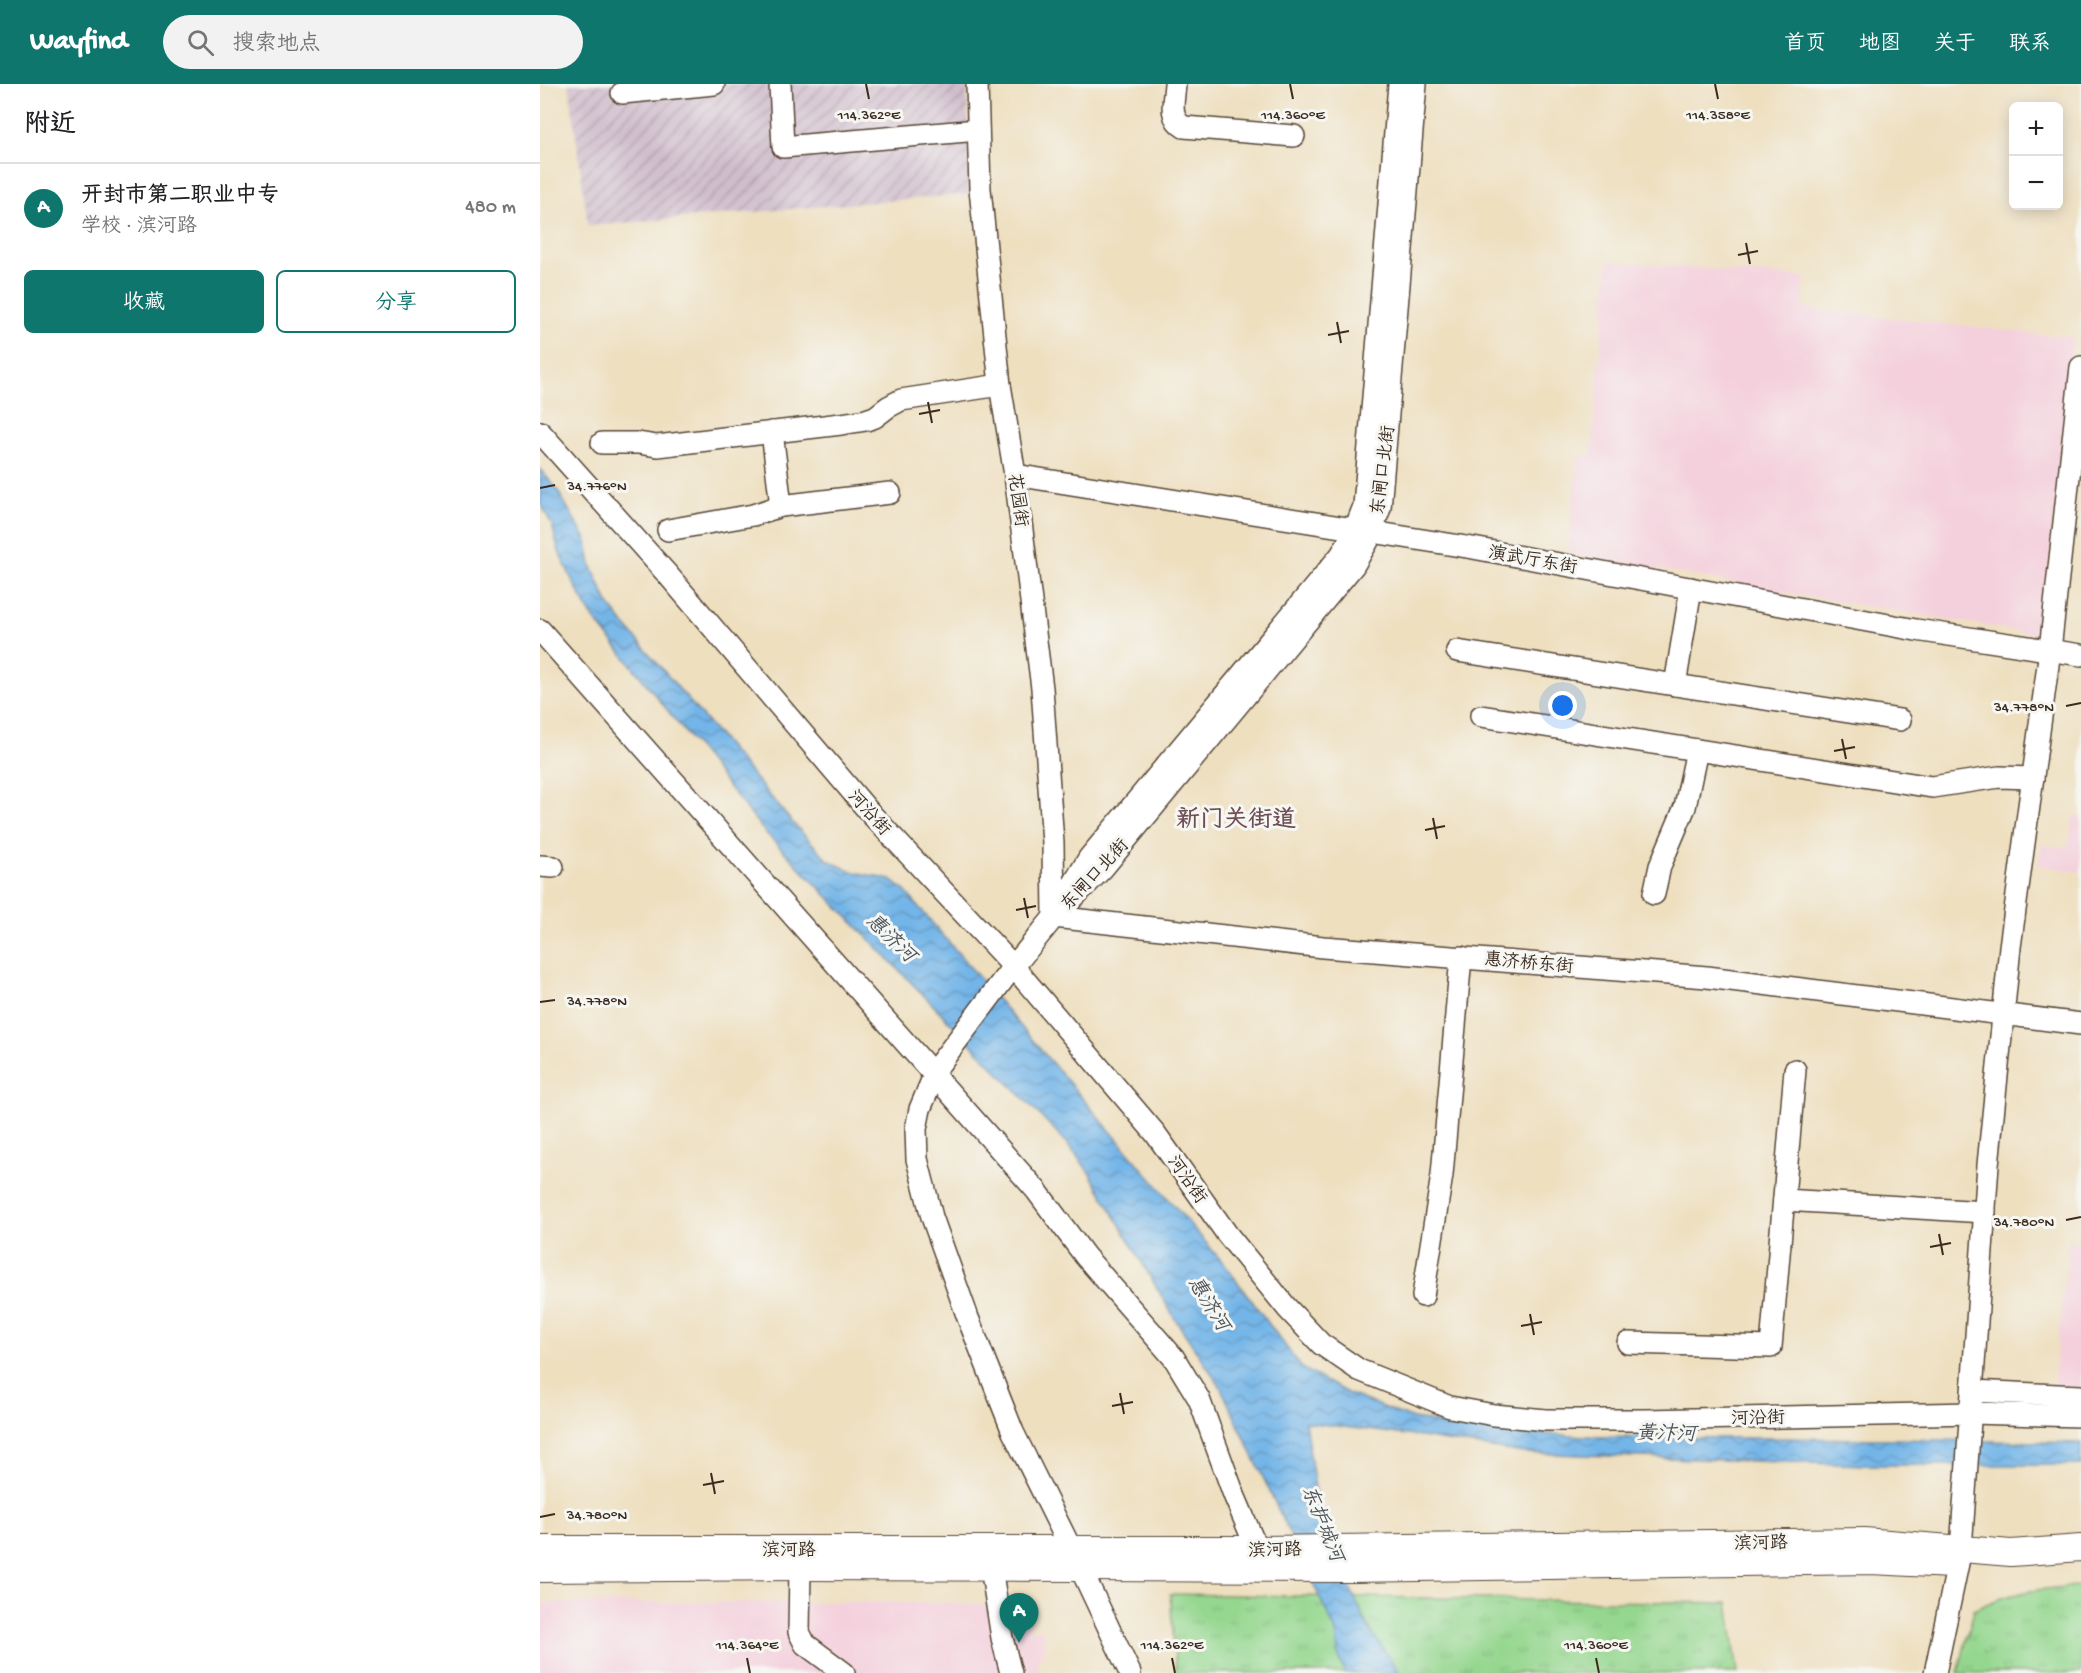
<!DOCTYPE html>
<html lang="zh">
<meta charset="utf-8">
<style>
body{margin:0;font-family:"Gochi Hand","LXGW WenKai TC",sans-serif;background:#f2f2f2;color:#202124}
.controls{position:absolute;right:18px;top:18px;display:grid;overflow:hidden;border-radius:9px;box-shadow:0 3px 15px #0003}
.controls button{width:54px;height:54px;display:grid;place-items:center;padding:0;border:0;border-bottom:2px solid #e0e0e0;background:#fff;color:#202124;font:30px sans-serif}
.you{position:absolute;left:1023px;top:622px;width:21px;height:21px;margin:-15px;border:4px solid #fff;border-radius:50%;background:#1a73e8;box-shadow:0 0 0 9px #1a73e833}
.badge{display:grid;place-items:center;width:39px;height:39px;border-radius:50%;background:#0f766e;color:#fff;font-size:20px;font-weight:700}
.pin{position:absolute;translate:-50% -50px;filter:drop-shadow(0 2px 3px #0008)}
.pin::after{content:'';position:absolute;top:32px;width:21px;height:18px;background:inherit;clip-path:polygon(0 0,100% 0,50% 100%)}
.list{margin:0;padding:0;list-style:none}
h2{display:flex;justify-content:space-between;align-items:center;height:78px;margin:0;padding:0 24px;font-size:26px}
h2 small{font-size:20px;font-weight:400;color:#757577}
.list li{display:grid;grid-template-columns:39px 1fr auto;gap:18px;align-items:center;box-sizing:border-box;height:90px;padding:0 24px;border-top:2px solid #e0e0e0}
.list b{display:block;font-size:22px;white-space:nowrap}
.list p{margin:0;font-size:20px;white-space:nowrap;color:#757577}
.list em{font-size:20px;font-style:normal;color:#757577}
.actions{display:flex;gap:12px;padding:18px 24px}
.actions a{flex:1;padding:14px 0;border:2px solid #0f766e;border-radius:9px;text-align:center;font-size:21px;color:#0f766e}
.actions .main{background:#0f766e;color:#fff}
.icon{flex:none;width:33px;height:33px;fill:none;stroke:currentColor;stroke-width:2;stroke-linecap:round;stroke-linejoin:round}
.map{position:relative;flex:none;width:1541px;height:1589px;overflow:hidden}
header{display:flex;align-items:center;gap:36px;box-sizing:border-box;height:84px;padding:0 30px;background:#0f766e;color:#fff}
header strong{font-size:28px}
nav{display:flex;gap:33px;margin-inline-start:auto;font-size:21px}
.search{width:420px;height:54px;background:#f2f2f2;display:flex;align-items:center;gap:15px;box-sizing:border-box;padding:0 21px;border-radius:33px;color:#757577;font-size:22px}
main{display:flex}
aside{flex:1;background:#fff}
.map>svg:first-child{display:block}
.built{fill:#f4cfdc}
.industrial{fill:url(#industrial-furrows)}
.park{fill:url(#park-tufts);stroke:#688056;stroke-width:1.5}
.water{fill:url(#water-waves);stroke:#577083;stroke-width:1.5}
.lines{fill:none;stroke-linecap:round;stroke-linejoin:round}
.minor-casing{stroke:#564536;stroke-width:24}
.major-casing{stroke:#564536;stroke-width:28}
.minor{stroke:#fff;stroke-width:21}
.major{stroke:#fff;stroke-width:26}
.ticks{fill:none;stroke:#3b2a1e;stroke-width:2}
.labels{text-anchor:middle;stroke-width:6;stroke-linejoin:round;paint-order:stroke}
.street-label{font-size:18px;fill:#3b2a1e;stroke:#f6f6f2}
.water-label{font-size:20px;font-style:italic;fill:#4c545b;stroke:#f6f6f2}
.district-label{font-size:24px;font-weight:bold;fill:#6e4e54;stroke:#f6f6f2}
.ticks-label{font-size:15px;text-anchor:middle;fill:#3b2a1e;stroke:#f6f6f2;stroke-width:6;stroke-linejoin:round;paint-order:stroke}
</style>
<header>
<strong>Wayfind</strong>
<div class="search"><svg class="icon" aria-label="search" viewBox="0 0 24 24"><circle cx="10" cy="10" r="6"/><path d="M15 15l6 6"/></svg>搜索地点</div>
<nav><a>首页</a><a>地图</a><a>关于</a><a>联系</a></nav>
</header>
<main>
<aside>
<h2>附近<small></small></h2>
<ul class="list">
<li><span class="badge">A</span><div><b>开封市第二职业中专</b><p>学校 · 滨河路</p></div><em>480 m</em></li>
</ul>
<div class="actions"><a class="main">收藏</a><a>分享</a></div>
</aside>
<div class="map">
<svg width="1541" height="1589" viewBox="0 0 1541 1589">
<defs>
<pattern id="industrial-furrows" width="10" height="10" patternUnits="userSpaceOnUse" patternTransform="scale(1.5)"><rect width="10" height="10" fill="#d0bdcc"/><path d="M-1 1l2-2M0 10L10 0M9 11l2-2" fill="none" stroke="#aa9aa5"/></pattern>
<pattern id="park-tufts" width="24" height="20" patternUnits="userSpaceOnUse" patternTransform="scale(1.5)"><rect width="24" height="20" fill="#95d78f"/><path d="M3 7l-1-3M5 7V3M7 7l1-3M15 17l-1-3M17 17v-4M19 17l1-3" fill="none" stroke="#81b97b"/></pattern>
<pattern id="water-waves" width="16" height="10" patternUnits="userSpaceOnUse" patternTransform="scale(1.5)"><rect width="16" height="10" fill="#73b5e8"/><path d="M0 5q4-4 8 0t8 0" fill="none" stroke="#6093bb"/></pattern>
</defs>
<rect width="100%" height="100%" fill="#f6f6f2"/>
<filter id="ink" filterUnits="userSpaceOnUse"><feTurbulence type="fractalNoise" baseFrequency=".0167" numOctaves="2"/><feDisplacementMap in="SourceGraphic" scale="12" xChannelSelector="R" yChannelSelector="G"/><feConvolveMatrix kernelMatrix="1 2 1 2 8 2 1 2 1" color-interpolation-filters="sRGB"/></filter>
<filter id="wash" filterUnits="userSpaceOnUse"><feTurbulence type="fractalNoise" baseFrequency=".008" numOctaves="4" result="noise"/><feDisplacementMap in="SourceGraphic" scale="24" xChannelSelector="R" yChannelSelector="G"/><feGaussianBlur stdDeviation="1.35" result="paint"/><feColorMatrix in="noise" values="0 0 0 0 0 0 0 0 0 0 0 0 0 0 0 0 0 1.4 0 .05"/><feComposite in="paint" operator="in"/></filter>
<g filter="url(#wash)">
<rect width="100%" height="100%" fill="#eedfbf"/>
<g class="built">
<path d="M1068 177 1265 193 1263 224 1533 254 1501 551 1238 507 1028 469 1038 371 1051 372Z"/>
<path d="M1533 732 1541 733V788L1498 781 1502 760 1528 764Z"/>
<path d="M1529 1158 1541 1160V1304L1513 1303Z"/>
<path d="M490 1513V1546L503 1545 505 1572 497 1573 500 1589H0V1519L325 1518 447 1520Z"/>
</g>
<path class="industrial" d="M29 0H427L430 110 48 142Z"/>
<g class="park">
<path d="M1541 1502V1589H1418L1434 1526C1467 1508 1504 1504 1541 1502Z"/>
<path d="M630 1510 1188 1519 1198 1589H636Z"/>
</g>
<path class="water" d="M0 385 16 404 47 457 51 481 68 519 84 540 253 739 288 776 310 787 351 796 365 807 685 1181 762 1284 809 1310 873 1335 967 1348 1067 1353 1356 1355 1541 1359V1381H1326L984 1369 875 1352 765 1338 777 1416 788 1455 828 1543 860 1589H804L798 1570 796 1548 680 1302 635 1235 549 1088 526 1058 224 747 52 532 34 500 19 468 12 441 0 418Z"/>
</g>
<g filter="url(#ink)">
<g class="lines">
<defs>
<g id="minor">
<path d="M240 0 243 63 438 46"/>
<path d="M437 0 440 105 460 301 475 391 502 604 513 759 514 833"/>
<path d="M635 0C634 16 628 34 644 43L754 52"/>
<path d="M82 9 174 0"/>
<path d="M0 348 128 491 331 730 473 882 615 1049 687 1150 747 1224 781 1260 819 1286 910 1323 954 1331 1006 1336H1105L1432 1329 1541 1332"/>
<path d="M232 348 241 422"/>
<path d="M62 359H98L117 362 301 340 326 336 335 333 348 323 361 316 460 301"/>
<path d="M475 391 933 464 1376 546 1541 571"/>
<path d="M128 446 213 431 241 422 350 409"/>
<path d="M0 546 496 1106 545 1172 634 1274 659 1315 694 1411 717 1465 721 1480"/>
<path d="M917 567 1360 636"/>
<path d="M1135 601 1151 504"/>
<path d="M941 632 1392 703 1459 693 1493 694"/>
<path d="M0 782 13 783"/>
<path d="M531 804 549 774 801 471 813 450 824 422 859 0"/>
<path d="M1114 810 1120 782 1145 723 1157 666"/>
<path d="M514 833 783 863 1167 893 1541 940"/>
<path d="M1244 1116 1445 1128"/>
<path d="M883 1212 902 1091 921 873"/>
<path d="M1088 1259 1231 1263 1255 986"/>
<path d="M1433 1307 1541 1312"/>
<path d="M531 1465 473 1348 428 1234 392 1133 377 1075 376 1045 380 1025 398 982 466 892 514 833 562 785 814 481 828 457 840 424 876 0"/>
<path d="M260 1483 259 1548 265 1560 304 1589"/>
<path d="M451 1483 462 1554 471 1589"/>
<path d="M540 1483 590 1589"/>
<path d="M1395 1589 1421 1465 1448 1081 1470 863 1510 566 1541 283"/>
</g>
<g id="major">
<path d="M0 1465H717L1324 1457 1471 1469 1541 1464"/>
<path d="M0 1485 260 1483 811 1485 1331 1477 1412 1481"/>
</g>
</defs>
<use href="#minor" class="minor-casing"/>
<use href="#major" class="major-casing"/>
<use href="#minor" class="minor"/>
<use href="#major" class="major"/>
</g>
</g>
<path class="ticks" d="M326 0 329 15M750 0 753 15M1175 0 1178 15M1206 159 1210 180M1198 171 1218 167M797 238 801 259M788 251 809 247M388 318 392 339M379 330 400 326M0 404 15 401M1526 622 1541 619M1302 655 1306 675M1294 667 1315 663M893 734 897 755M885 746 905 742M484 814 488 834M476 826 496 822M0 918 15 916M1526 1136 1541 1133M1399 1150 1403 1171M1390 1163 1411 1159M990 1230 994 1251M981 1242 1002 1238M580 1309 584 1330M572 1322 593 1318M171 1389 175 1410M163 1401 184 1397M0 1433 15 1430M207 1574 210 1589M632 1574 635 1589M1056 1574 1059 1589"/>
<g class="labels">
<g class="street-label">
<text transform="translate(842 386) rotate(-83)" y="6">东闸口北街</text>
<text transform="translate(479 416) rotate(82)" y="6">花园街</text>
<text transform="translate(993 475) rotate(10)" y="6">演武厅东街</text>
<text transform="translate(330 728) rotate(48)" y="6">河沿街</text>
<text transform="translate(554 790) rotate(-47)" y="6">东闸口北街</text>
<text transform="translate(989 878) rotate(5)" y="6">惠济桥东街</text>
<text transform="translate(648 1095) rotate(55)" y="6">河沿街</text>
<text transform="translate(1218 1333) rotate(-1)" y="6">河沿街</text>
<text transform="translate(1221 1458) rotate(-1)" y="6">滨河路</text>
<text x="249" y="1471">滨河路</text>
<text transform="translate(735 1465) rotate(-1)" y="6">滨河路</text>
</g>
<g class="water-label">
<text transform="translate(352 853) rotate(44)" y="7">惠济河</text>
<text transform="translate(670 1219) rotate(58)" y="7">惠济河</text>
<text transform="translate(1126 1348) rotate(1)" y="7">黄汴河</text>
<text transform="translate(784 1439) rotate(68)" y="7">东护城河</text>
</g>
<g class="district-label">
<text x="696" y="742">新门关街道</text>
</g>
</g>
<g class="ticks-label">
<text x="329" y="35">114.362°E</text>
<text x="753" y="35">114.360°E</text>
<text x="1178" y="35">114.358°E</text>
<text x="57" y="406">34.776°N</text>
<text x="1484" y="627">34.778°N</text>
<text x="57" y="921">34.778°N</text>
<text x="1484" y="1142">34.780°N</text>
<text x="57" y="1435">34.780°N</text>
<text x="207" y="1565">114.364°E</text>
<text x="632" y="1565">114.362°E</text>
<text x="1056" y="1565">114.360°E</text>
</g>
</svg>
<div class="controls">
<button>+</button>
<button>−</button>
</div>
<div class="you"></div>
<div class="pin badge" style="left:479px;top:1559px">A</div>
</div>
</main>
